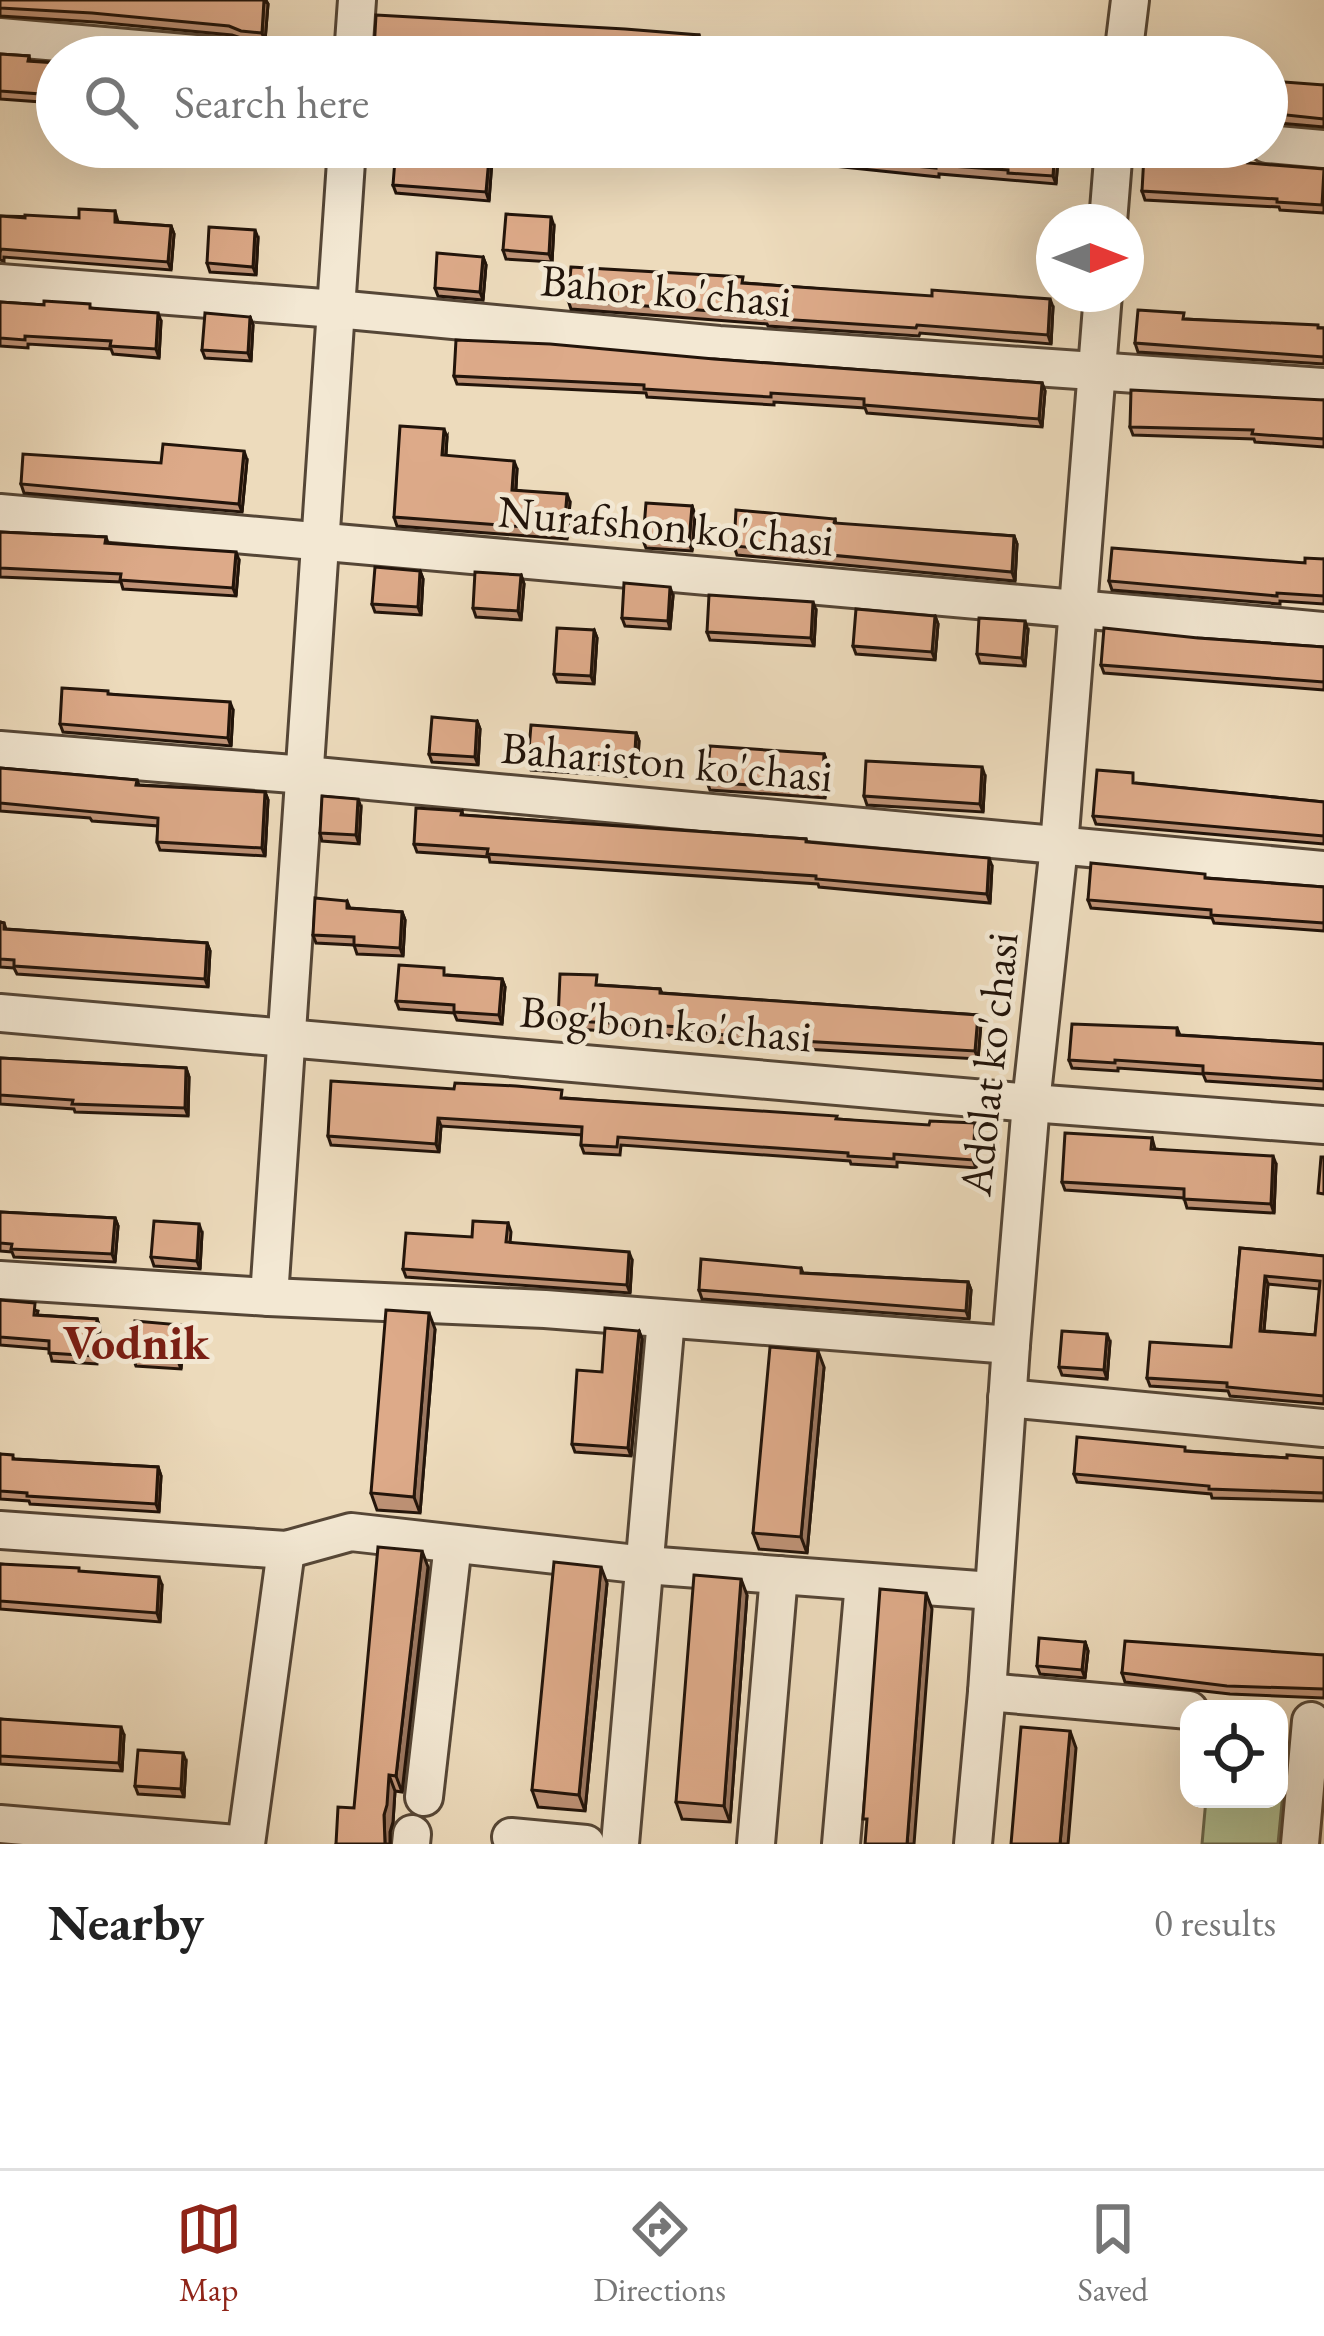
<!DOCTYPE html>
<style>
body{margin:0;font-family:"EB Garamond",serif;background:#f6f6f6;color:#222}
.controls{position:absolute;right:36px;bottom:36px;display:grid;overflow:hidden;border-radius:24px;box-shadow:0 12px 48px #0002}
.controls button{width:108px;height:108px;display:grid;place-items:center;padding:0;border:0;border-bottom:3px solid #e0e0e0;background:#fff;color:#222;font:60px sans-serif}
.compass{position:absolute;left:1036px;top:204px;width:108px;height:108px;border-radius:50%;background:#fff;box-shadow:0 12px 48px #0002;rotate:90deg}
.list{margin:0;padding:0;list-style:none}
h2{display:flex;justify-content:space-between;align-items:center;height:156px;margin:0;padding:0 48px;font-size:51px}
h2 small{font-size:39px;font-weight:400;color:#767676}
.icon{flex:none;width:66px;height:66px;fill:none;stroke:currentColor;stroke-width:2;stroke-linecap:round;stroke-linejoin:round}
.map{position:relative;flex:none;width:1324px;height:1844px;overflow:hidden}
.search{position:absolute;background:#fff;box-shadow:0 12px 48px #0002;left:36px;right:36px;top:36px;height:132px;display:flex;align-items:center;gap:30px;box-sizing:border-box;padding:0 42px;border-radius:66px;color:#767676;font-size:45px}
.sheet{height:324px;background:#fff}
nav{display:flex;justify-content:space-around;align-items:center;box-sizing:border-box;height:168px;border-top:3px solid #e0e0e0;background:#fff;font-size:33px;color:#767676}
nav a{display:grid;justify-items:center;gap:6px}
nav .on{color:#8f2418}
.map>svg:first-child{display:block}
.green{fill:#b4c193;stroke:#6b6a4e;stroke-width:3}
.lines{fill:none;stroke-linecap:round;stroke-linejoin:round}
.minor-casing{stroke:#554636;stroke-width:42}
.minor{stroke:#f3e8d3;stroke-width:36}
.wall{fill:#be9276;stroke:#22140a;stroke-width:3;fill-rule:evenodd}
.shaded-wall{fill:#9b7760;stroke:#22140a;stroke-width:3}
.building{fill:#ddaa89;stroke:#22140a;stroke-width:3;fill-rule:evenodd}
.labels{text-anchor:middle;stroke-width:10;stroke-linejoin:round;paint-order:stroke}
.street-label{font-size:45px;fill:#22140a;stroke:#f3e8d3}
.neighbourhood-label{font-size:48px;font-weight:bold;fill:#7a1f14;stroke:#f3e8d3}
</style>
<div class="map">
<svg width="1324" height="1844" viewBox="0 0 1324 1844">
<rect width="100%" height="100%" fill="#eddbbc"/>
<filter id="stains"><feTurbulence type="fractalNoise" baseFrequency=".00167" numOctaves="4"/><feColorMatrix values="0 0 0 0 .2 0 0 0 0 .09 0 0 0 0 .02 0 0 0 .5 -.17"/></filter>
<radialGradient id="worn" r=".72"><stop offset=".6" stop-color="#630" stop-opacity="0"/><stop offset="1" stop-color="#630" stop-opacity=".3"/></radialGradient>
<path class="green" d="M1279 1751 1287 1752 1278 1844H1202L1206 1799H1279Z"/>
<g class="lines">
<defs>
<g id="minor">
<path d="M0 37 230 57"/>
<path d="M353 57 357 0"/>
<path d="M1123 57 1130 0"/>
<path d="M1267 144 1324 149"/>
<path d="M1108 222 1114 147"/>
<path d="M0 283 336 309 719 345 1324 387"/>
<path d="M0 513 1324 631"/>
<path d="M0 750 305 775 1324 870"/>
<path d="M0 1013 1031 1103 1324 1125"/>
<path d="M0 1280 269 1297 545 1309 1011 1345"/>
<path d="M269 1297 347 147"/>
<path d="M1007 1398 1324 1428"/>
<path d="M0 1530 286 1550 351 1532 645 1565 992 1591"/>
<path d="M987 1692 1189 1710"/>
<path d="M424 1797 453 1544"/>
<path d="M0 1824 236 1844"/>
<path d="M511 1837 586 1844"/>
<path d="M246 1844 286 1550"/>
<path d="M411 1844 412 1834"/>
<path d="M620 1844 666 1319"/>
<path d="M756 1844 779 1575"/>
<path d="M841 1844 864 1582"/>
<path d="M973 1844 987 1692 1011 1345 1031 1103 1059 846 1103 294"/>
<path d="M1300 1844 1311 1721"/>
</g>
</defs>
<use href="#minor" class="minor-casing"/>
<use href="#minor" class="minor"/>
</g>
<g class="wall">
<path d="M0 0H266L268 4 265 41 244 39 232 35 95 22 0 16Z"/>
<path d="M699 35 701 41 978 57H376L374 51Z"/>
<path d="M0 54 29 56 30 61 57 63V107L43 106 41 102 0 99Z"/>
<path d="M1324 85V127L1267 122V91H1284Z"/>
<path d="M493 147 489 201 396 193 393 185Z"/>
<path d="M536 147H1059V148L1056 184 939 174V177L824 165Z"/>
<path d="M1324 169V213L1280 210 1279 207 1145 200 1142 191Z"/>
<path d="M115 211 118 222 171 226 174 234 171 270 4 257V261L0 260V216L79 218Z"/>
<path d="M554 226 552 262 506 259 503 250Z"/>
<path d="M258 238 256 275 210 272 207 263Z"/>
<path d="M483 257 486 265 483 300 438 296 435 288Z"/>
<path d="M745 283 1053 307 1051 344 920 333 919 336 768 326 767 324 571 309 568 300Z"/>
<path d="M0 302 91 308 161 321 159 358 113 354 111 349 28 344V348L0 346Z"/>
<path d="M250 317 253 325 251 361 205 358 202 350Z"/>
<path d="M1186 319 1324 328V364L1138 352 1135 343Z"/>
<path d="M714 359 1042 383 1045 391 1042 427 867 413 865 408 774 402V405L647 397 646 393 457 384 454 376Z"/>
<path d="M1324 400V447L1255 442 1254 439 1133 435 1130 427Z"/>
<path d="M447 437 446 456 517 469 516 490 570 502 567 539 397 526 394 517Z"/>
<path d="M247 460 242 512 24 493 21 484Z"/>
<path d="M692 506 695 515 692 551 646 548 643 540Z"/>
<path d="M835 519 836 524 1014 536 1017 544 1015 581 737 555 734 546Z"/>
<path d="M0 532 106 537 108 543 239 560 236 596 123 589 121 582 0 577Z"/>
<path d="M1324 559V604L1280 601V604L1112 590 1109 581 1305 563Z"/>
<path d="M420 571 423 579 421 615 375 612 372 604Z"/>
<path d="M521 575 524 584 521 620 476 617 473 608Z"/>
<path d="M673 596 670 629 625 626 622 618Z"/>
<path d="M816 610 814 646 710 640 707 632Z"/>
<path d="M935 616 938 624 935 660 856 654 853 646Z"/>
<path d="M594 630 597 638 594 684 557 682 554 674Z"/>
<path d="M1028 630 1025 666 980 663 977 654Z"/>
<path d="M1198 638 1324 647V690L1104 673 1101 665Z"/>
<path d="M109 694 233 710 231 746 63 732 60 724Z"/>
<path d="M477 721 480 729 478 765 432 762 429 754Z"/>
<path d="M636 733 639 741 637 777 531 770 528 762Z"/>
<path d="M824 754 827 762 825 798 710 790 707 782Z"/>
<path d="M0 768 137 780 139 785 265 792 268 800 265 856 160 850 157 842 158 826 92 821 90 818 0 811Z"/>
<path d="M985 776 983 812 867 805 864 796Z"/>
<path d="M1136 783 1324 802V844L1096 824 1093 816Z"/>
<path d="M361 807 359 844 322 841 320 833Z"/>
<path d="M462 811 463 815 806 839 807 842 992 866 990 903 819 887 818 884 490 862 489 857 417 852 414 844Z"/>
<path d="M1207 878 1324 887V931L1214 923 1212 918 1091 908 1088 900Z"/>
<path d="M347 901 350 908 402 912 405 920 403 956 357 954 354 945 316 943 313 935Z"/>
<path d="M0 922 4 923 6 929 207 943 210 951 208 987 17 974 14 968 0 967Z"/>
<path d="M447 975 502 979 505 987 502 1024 457 1020 454 1013 399 1009 396 1001Z"/>
<path d="M599 985 660 989 662 993 978 1015 981 1023 978 1059 804 1049 802 1046 729 1040V1043L683 1040 681 1036 561 1028 558 1020Z"/>
<path d="M1177 1028 1180 1035 1324 1044V1089L1206 1081 1203 1074 1118 1068V1071L1072 1068 1069 1060Z"/>
<path d="M0 1058 186 1068 189 1077 188 1116 75 1112 74 1109 0 1104Z"/>
<path d="M565 1098 838 1119 978 1132 976 1168 897 1162V1167L851 1164 850 1161 621 1145 620 1155 584 1153 581 1145 582 1135 441 1126 439 1152 331 1145 328 1136Z"/>
<path d="M1152 1138 1155 1149 1276 1164 1274 1213 1187 1208 1184 1198 1065 1190 1062 1182Z"/>
<path d="M0 1212 115 1218 118 1226 115 1262 14 1257 12 1252 0 1251Z"/>
<path d="M508 1223 511 1232 510 1243 632 1260 630 1293 406 1277 403 1269 472 1237Z"/>
<path d="M202 1233 200 1269 154 1266 151 1257Z"/>
<path d="M1240 1248 1324 1256V1404L1230 1396 1228 1391 1150 1386 1147 1378 1231 1347ZM1268 1284 1320 1289 1315 1335 1264 1331Z"/>
<path d="M801 1268 803 1273 968 1282 971 1290 969 1319 702 1299 699 1290Z"/>
<path d="M0 1300 38 1311 37 1315 97 1319 100 1328 97 1364 52 1361 49 1349 0 1345Z"/>
<path d="M435 1329 420 1513 377 1510 371 1493Z"/>
<path d="M639 1331 642 1339 631 1456 575 1452 572 1444 602 1372Z"/>
<path d="M184 1333 181 1369 136 1366 133 1358Z"/>
<path d="M1110 1342 1107 1379 1062 1375 1059 1367Z"/>
<path d="M824 1367 807 1553 759 1549 753 1533Z"/>
<path d="M1187 1451 1287 1458H1324V1501L1212 1498 1211 1494 1077 1482 1074 1474Z"/>
<path d="M0 1454 15 1459 158 1467 161 1476 159 1512 30 1504 29 1501 0 1499Z"/>
<path d="M0 1564 80 1572 162 1585 160 1622 0 1609Z"/>
<path d="M428 1567 402 1792 395 1791 393 1822 390 1832V1844H336L354 1808Z"/>
<path d="M607 1583 585 1811 538 1807 532 1790Z"/>
<path d="M747 1595 730 1822 682 1819 676 1802Z"/>
<path d="M1085 1642 1088 1651 1085 1678 1040 1674 1037 1666Z"/>
<path d="M1324 1655V1698L1230 1694 1125 1682 1122 1673Z"/>
<path d="M0 1719 124 1735 122 1771 0 1764Z"/>
<path d="M186 1761 184 1797 138 1794 135 1786Z"/>
</g>
<g class="shaded-wall">
<path d="M264 0 268 4 265 41 262 33Z"/>
<path d="M490 147H493L489 201 486 192Z"/>
<path d="M1055 147H1059L1056 184 1053 176Z"/>
<path d="M551 217 554 226 552 262 549 254Z"/>
<path d="M171 226 174 234 171 270 168 262Z"/>
<path d="M255 230 258 238 256 275 253 267Z"/>
<path d="M483 257 486 265 483 300 480 292Z"/>
<path d="M1050 299 1053 307 1051 344 1048 335Z"/>
<path d="M158 313 161 321 159 358 156 349Z"/>
<path d="M250 317 253 325 251 361 248 353Z"/>
<path d="M1042 383 1045 391 1042 427 1039 419Z"/>
<path d="M444 429 447 437 445 464 442 455Z"/>
<path d="M244 451 247 460 242 512 239 504Z"/>
<path d="M514 461 517 469 515 499 512 490Z"/>
<path d="M567 494 570 502 567 539 564 530Z"/>
<path d="M692 506 695 515 692 551 689 542Z"/>
<path d="M1014 536 1017 544 1015 581 1012 572Z"/>
<path d="M236 552 239 560 236 596 233 588Z"/>
<path d="M420 571 423 579 421 615 418 607Z"/>
<path d="M521 575 524 584 521 620 518 611Z"/>
<path d="M670 587 673 596 670 629 668 621Z"/>
<path d="M813 602 816 610 814 646 811 638Z"/>
<path d="M935 616 938 624 935 660 932 652Z"/>
<path d="M1025 621 1028 630 1025 666 1022 658Z"/>
<path d="M594 630 597 638 594 684 591 676Z"/>
<path d="M230 702 233 710 231 746 228 738Z"/>
<path d="M477 721 480 729 478 765 475 757Z"/>
<path d="M636 733 639 741 637 777 634 769Z"/>
<path d="M824 754 827 762 825 798 822 790Z"/>
<path d="M982 767 985 776 983 812 980 804Z"/>
<path d="M265 792 268 800 265 856 262 848Z"/>
<path d="M358 799 361 807 359 844 356 835Z"/>
<path d="M989 858 992 866 990 903 987 894Z"/>
<path d="M402 912 405 920 403 956 400 948Z"/>
<path d="M207 943 210 951 208 987 205 979Z"/>
<path d="M502 979 505 987 502 1024 499 1015Z"/>
<path d="M978 1015 981 1023 978 1059 975 1051Z"/>
<path d="M186 1068 189 1077 188 1116 185 1108Z"/>
<path d="M438 1118 441 1126 439 1152 436 1144Z"/>
<path d="M975 1123 978 1132 976 1168 973 1160Z"/>
<path d="M1273 1156 1276 1164 1274 1213 1271 1204Z"/>
<path d="M115 1218 118 1226 115 1262 112 1254Z"/>
<path d="M199 1224 202 1233 200 1269 197 1261Z"/>
<path d="M629 1252 632 1260 630 1293 627 1285Z"/>
<path d="M1265 1276 1268 1284 1263 1339 1260 1331Z"/>
<path d="M968 1282 971 1290 969 1319 966 1311Z"/>
<path d="M429 1313 435 1329 420 1513 414 1497Z"/>
<path d="M97 1319 100 1328 97 1364 94 1356Z"/>
<path d="M181 1325 184 1333 181 1369 178 1361Z"/>
<path d="M639 1331 642 1339 631 1456 628 1448Z"/>
<path d="M1107 1334 1110 1342 1107 1379 1104 1370Z"/>
<path d="M818 1351 824 1367 807 1553 801 1537Z"/>
<path d="M158 1467 161 1476 159 1512 156 1504Z"/>
<path d="M422 1551 428 1567 402 1792 396 1776Z"/>
<path d="M601 1567 607 1583 585 1811 579 1795Z"/>
<path d="M159 1577 162 1585 160 1622 157 1613Z"/>
<path d="M741 1579 747 1595 730 1822 724 1806Z"/>
<path d="M926 1593 932 1609 914 1844H907Z"/>
<path d="M1085 1642 1088 1651 1085 1678 1082 1670Z"/>
<path d="M121 1727 124 1735 122 1771 119 1763Z"/>
<path d="M1070 1731 1076 1748 1068 1844H1060Z"/>
<path d="M183 1753 186 1761 184 1797 181 1789Z"/>
<path d="M389 1775 395 1791 393 1822 390 1832V1844H385L384 1815Z"/>
</g>
<g class="building">
<path d="M0 0H264L262 33 241 31 229 26 92 13 0 8Z"/>
<path d="M376 15 625 29 699 35V41L772 46V41L868 51 978 57H461L374 51Z"/>
<path d="M0 54 29 56 28 61 57 63V99L40 98V94L0 91Z"/>
<path d="M1284 82 1324 85V119L1267 113V91H1284Z"/>
<path d="M396 147H490L486 192 393 185Z"/>
<path d="M666 147H1055L1053 176 1008 173V170L936 165V168L821 157Z"/>
<path d="M1144 155 1249 161 1248 163 1324 169 1322 205 1277 202V199L1142 191Z"/>
<path d="M79 209 115 211V222L171 226 168 262 1 249 0 252V216L25 218V215L79 218Z"/>
<path d="M506 214 551 217 549 254 503 250Z"/>
<path d="M209 227 255 230 253 267 207 263Z"/>
<path d="M437 253 483 257 480 292 435 288Z"/>
<path d="M571 267 743 277 742 283 813 288 932 296V290L1050 299 1048 335 917 325 916 328 765 318V315L568 300Z"/>
<path d="M44 301 90 304V308L158 313 156 349 110 346 111 341 25 336V340L0 338V302L44 305Z"/>
<path d="M1138 310 1184 313 1183 319 1318 325V328H1324V357L1135 343Z"/>
<path d="M205 313 250 317 248 353 202 350Z"/>
<path d="M456 340 550 344 714 359 1042 383 1039 419 864 405V399L771 393V397L644 389V385L454 376Z"/>
<path d="M1131 390 1324 400V439L1252 434 1253 430 1130 427Z"/>
<path d="M400 426 444 429 442 455 514 461 512 490 567 494 564 530 394 517Z"/>
<path d="M163 444 244 451 239 504 21 484 23 454 161 463Z"/>
<path d="M646 503 692 506 689 542 643 540Z"/>
<path d="M736 510 835 519 834 523 1014 536 1012 572 734 546Z"/>
<path d="M0 532 106 537 105 543 236 552 233 588 120 580 121 574 0 568Z"/>
<path d="M1112 548 1305 563V558L1324 559V596L1277 593V596L1109 581Z"/>
<path d="M375 567 420 571 418 607 372 604Z"/>
<path d="M475 572 521 575 518 611 473 608Z"/>
<path d="M624 583 670 587 668 621 622 618Z"/>
<path d="M709 595 813 602 811 638 707 632Z"/>
<path d="M856 609 935 616 932 652 853 646Z"/>
<path d="M979 618 1025 621 1022 658 977 654Z"/>
<path d="M557 628 594 630 591 676 554 674Z"/>
<path d="M1104 628 1198 638 1324 647V682L1101 665Z"/>
<path d="M62 688 108 691V694L230 702 228 738 60 724Z"/>
<path d="M432 717 477 721 475 757 429 754Z"/>
<path d="M531 725 636 733 634 769 528 762Z"/>
<path d="M710 746 824 754 822 790 707 782Z"/>
<path d="M866 761 982 767 980 804 864 796Z"/>
<path d="M0 768 137 780 136 785 265 792 262 848 157 842 158 818 0 803Z"/>
<path d="M1097 770 1133 773V783L1324 802V836L1093 816Z"/>
<path d="M322 796 358 799 356 835 320 833Z"/>
<path d="M416 808 462 811 461 815 806 839V842L989 858 987 894 816 879V876L487 854 488 849 414 844Z"/>
<path d="M1091 863 1205 874V878L1324 887V923L1211 915V910L1088 900Z"/>
<path d="M315 898 347 901V908L402 912 400 948 354 945V937L313 935Z"/>
<path d="M0 922 4 923V929L207 943 205 979 14 966V960L0 959Z"/>
<path d="M399 965 444 968V975L502 979 499 1015 454 1012V1005L396 1001Z"/>
<path d="M560 974 597 975 596 985 660 989V993L978 1015 975 1051 801 1041V1037L726 1032V1035L680 1031V1027L558 1020Z"/>
<path d="M1072 1024 1177 1028V1035L1324 1044V1081L1203 1073V1066L1115 1060V1063L1069 1060Z"/>
<path d="M0 1058 186 1068 185 1108 72 1104 73 1100 0 1095Z"/>
<path d="M331 1081 454 1089 455 1083 516 1086 562 1090 561 1098 837 1116 836 1119 929 1125 930 1121 975 1123 973 1160 894 1154V1159L848 1156V1153L618 1137 617 1147 581 1145 582 1127 438 1118 436 1144 328 1136Z"/>
<path d="M1065 1133 1152 1138 1151 1149 1273 1156 1271 1204 1184 1199V1189L1062 1182Z"/>
<path d="M1321 1157H1324V1194L1318 1193Z"/>
<path d="M0 1212 115 1218 112 1254 11 1249 12 1244 0 1243Z"/>
<path d="M154 1221 199 1224 197 1261 151 1257Z"/>
<path d="M473 1221 508 1223 506 1242 629 1252 627 1285 403 1269 406 1233 472 1237Z"/>
<path d="M1240 1248 1324 1256V1396L1227 1387V1383L1147 1378 1150 1342 1231 1347ZM1265 1276 1320 1281 1315 1335 1260 1331Z"/>
<path d="M701 1259 801 1268V1273L968 1282 966 1311 699 1290Z"/>
<path d="M0 1300 35 1303 34 1315 97 1319 94 1356 49 1353V1341L0 1337Z"/>
<path d="M386 1310 429 1313 414 1497 371 1493Z"/>
<path d="M135 1321 181 1325 178 1361 133 1358Z"/>
<path d="M605 1328 639 1331 628 1448 572 1444 577 1370 602 1372Z"/>
<path d="M1062 1331 1107 1334 1104 1370 1059 1367Z"/>
<path d="M770 1347 818 1351 801 1537 753 1533Z"/>
<path d="M1077 1437 1185 1447V1451L1287 1458V1455L1324 1458V1493L1209 1489V1486L1074 1474Z"/>
<path d="M0 1454 13 1455V1459L158 1467 156 1504 27 1496V1493L0 1491Z"/>
<path d="M378 1547 422 1551 396 1776 389 1775 387 1805 384 1815 385 1844H336L338 1807 354 1808Z"/>
<path d="M554 1562 601 1567 579 1795 532 1790Z"/>
<path d="M0 1564 79 1568V1571L159 1577 157 1613 0 1601Z"/>
<path d="M694 1575 741 1579 724 1806 676 1802Z"/>
<path d="M880 1589 926 1593 907 1844H865L867 1819H863Z"/>
<path d="M1039 1638 1085 1642 1082 1670 1037 1666Z"/>
<path d="M1125 1641 1324 1655V1689L1227 1686 1122 1673Z"/>
<path d="M0 1719 121 1727 119 1763 0 1756Z"/>
<path d="M1021 1727 1070 1731 1060 1844H1011Z"/>
<path d="M138 1750 183 1753 181 1789 135 1786Z"/>
</g>
<g class="labels">
<g class="street-label">
<text transform="translate(666 290) rotate(5)" y="16">Bahor ko'chasi</text>
<text transform="translate(666 525) rotate(5)" y="16">Nurafshon ko'chasi</text>
<text transform="translate(667 761) rotate(5)" y="16">Bahariston ko'chasi</text>
<text transform="translate(666 1023) rotate(5)" y="16">Bog'bon ko'chasi</text>
<text transform="translate(988 1064) rotate(-84)" y="16">Adolat ko'chasi</text>
</g>
<g class="neighbourhood-label">
<text x="136" y="1359">Vodnik</text>
</g>
</g>
<rect width="100%" height="100%" filter="url(#stains)"/>
<rect width="100%" height="100%" fill="url(#worn)"/>
</svg>
<div class="controls">
<button><svg class="icon" aria-label="locate" viewBox="0 0 24 24"><circle cx="12" cy="12" r="6"/><path d="M12 2v4M12 18v4M2 12h4M18 12h4"/></svg></button>
</div>
<svg class="compass" viewBox="-18 -18 36 36"><path d="M0-13l5 13h-10z" fill="#e53935"/><path d="M0 13l5-13h-10z" fill="#767676"/></svg>
<div class="search"><svg class="icon" aria-label="search" viewBox="0 0 24 24"><circle cx="10" cy="10" r="6"/><path d="M15 15l6 6"/></svg>Search here</div>
</div>
<section class="sheet">
<h2>Nearby<small>0 results</small></h2>
<ul class="list">
</ul>
</section>
<nav>
<a class="on"><svg class="icon" aria-label="map" viewBox="0 0 24 24"><path d="M3 6l6-2 6 2 6-2v14l-6 2-6-2-6 2zM9 4v14M15 6v14"/></svg>Map</a>
<a><svg class="icon" aria-label="directions" viewBox="0 0 24 24"><path d="M12 3l9 9-9 9-9-9zM9 14v-3h6M13 9l2 2-2 2"/></svg>Directions</a>
<a><svg class="icon" aria-label="saved" viewBox="0 0 24 24"><path d="M7 4h10v16l-5-4-5 4z"/></svg>Saved</a>
</nav>
